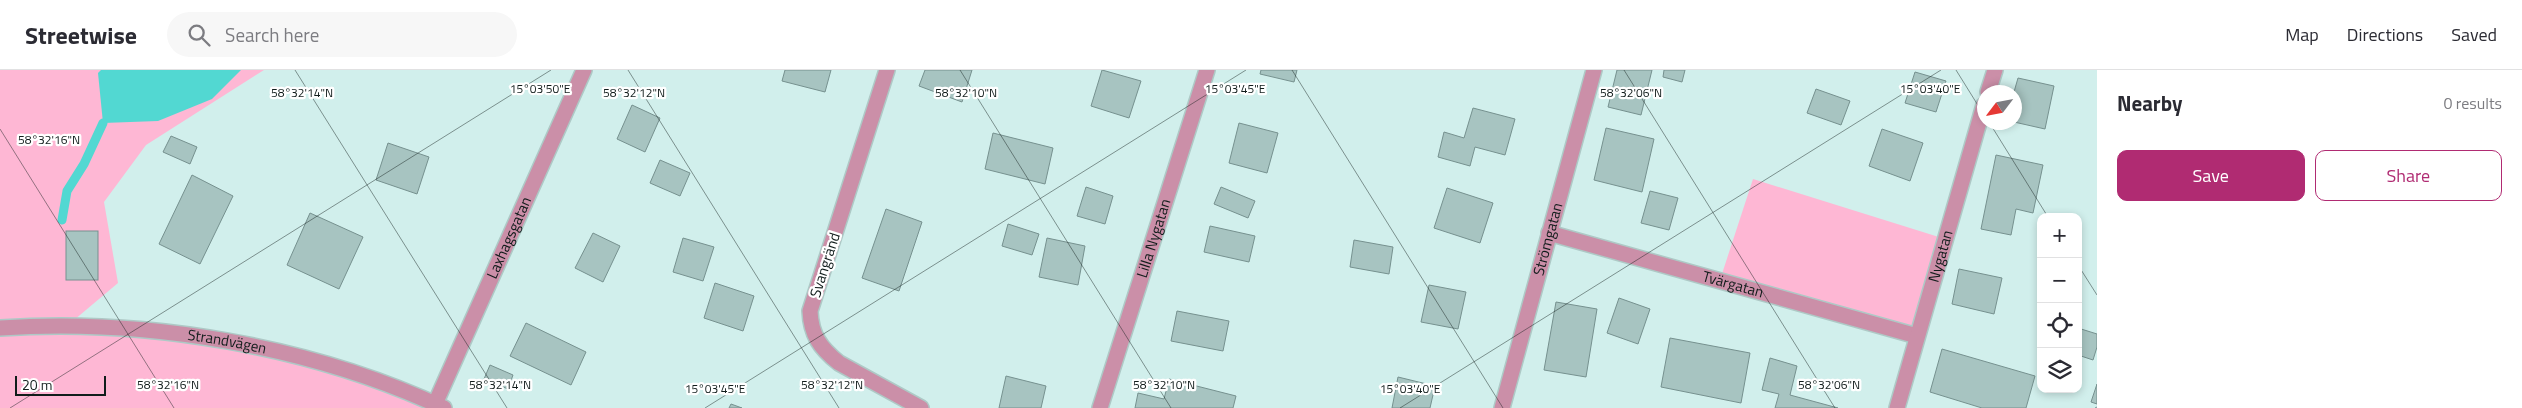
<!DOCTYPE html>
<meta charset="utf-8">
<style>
body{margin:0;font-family:"Titillium Web",sans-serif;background:#f7f7f7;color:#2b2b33}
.controls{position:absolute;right:15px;bottom:15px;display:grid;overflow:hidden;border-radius:10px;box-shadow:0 2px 8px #0003}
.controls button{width:45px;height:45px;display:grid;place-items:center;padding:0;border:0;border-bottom:1px solid #e1e1e2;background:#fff;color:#2b2b33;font:25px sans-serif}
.compass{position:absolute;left:1977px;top:15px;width:45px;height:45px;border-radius:50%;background:#fff;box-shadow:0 2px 8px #0003;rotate:238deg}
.scale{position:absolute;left:15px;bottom:12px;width:91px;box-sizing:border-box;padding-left:5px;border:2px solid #111c1b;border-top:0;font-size:14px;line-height:18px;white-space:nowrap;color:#111c1b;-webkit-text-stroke:4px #fff;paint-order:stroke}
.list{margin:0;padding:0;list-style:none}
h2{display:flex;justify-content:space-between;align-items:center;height:65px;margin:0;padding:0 20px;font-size:21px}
h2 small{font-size:16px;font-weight:400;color:#7c7c81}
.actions{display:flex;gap:10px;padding:15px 20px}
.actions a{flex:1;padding:11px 0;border:1px solid #b02b72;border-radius:10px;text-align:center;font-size:18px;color:#b02b72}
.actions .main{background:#b02b72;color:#fff}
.icon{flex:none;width:28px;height:28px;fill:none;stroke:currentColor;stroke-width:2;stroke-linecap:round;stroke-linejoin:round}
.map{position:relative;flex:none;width:2097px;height:338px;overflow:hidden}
header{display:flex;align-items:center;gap:30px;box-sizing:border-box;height:70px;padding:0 25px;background:#fff;border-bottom:1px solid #e1e1e2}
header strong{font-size:24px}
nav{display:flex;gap:28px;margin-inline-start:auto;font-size:18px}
.search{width:350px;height:45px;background:#f7f7f7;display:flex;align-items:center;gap:12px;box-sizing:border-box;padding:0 18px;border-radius:28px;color:#7c7c81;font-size:19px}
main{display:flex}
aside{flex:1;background:#fff}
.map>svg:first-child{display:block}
.green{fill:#feb7d4}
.water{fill:#52d8d2}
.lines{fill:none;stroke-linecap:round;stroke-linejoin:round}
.stream{stroke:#52d8d2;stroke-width:9}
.building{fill:#a7c4c1;stroke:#76918f}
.street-casing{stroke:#aec9c6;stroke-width:18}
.street{stroke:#cb8fa8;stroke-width:15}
.ticks{fill:none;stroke:#111c1b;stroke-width:1;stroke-opacity:0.45}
.labels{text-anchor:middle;stroke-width:4.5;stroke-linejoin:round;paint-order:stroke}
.street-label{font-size:15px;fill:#111c1b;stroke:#fff}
.ticks-label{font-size:12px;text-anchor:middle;fill:#111c1b;stroke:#fff;stroke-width:4.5;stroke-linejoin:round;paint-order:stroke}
</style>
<header>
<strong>Streetwise</strong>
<div class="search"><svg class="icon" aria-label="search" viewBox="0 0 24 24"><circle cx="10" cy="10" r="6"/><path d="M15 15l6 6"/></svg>Search here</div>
<nav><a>Map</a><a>Directions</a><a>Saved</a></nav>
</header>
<main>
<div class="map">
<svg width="2097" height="338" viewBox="0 0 2097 338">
<rect width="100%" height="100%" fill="#d1efec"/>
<g class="green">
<path d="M0 0H264L146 75 104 132 118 213 61 261 207 269 336 301 446 338H0Z"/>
<path d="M1753 109 1942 168 1914 266 1719 213Z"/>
</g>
<path class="water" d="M101 0H241L212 29 158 51 103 53 98 3Z"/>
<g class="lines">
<path class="stream" d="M62 150 67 121 84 94 103 53"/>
</g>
<g class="building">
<path d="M785 0H831L825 22 782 11Z"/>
<path d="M925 0H972L962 32 919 16Z"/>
<path d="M1102 0 1141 11 1129 48 1091 36Z"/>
<path d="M1261 0H1297L1294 12 1260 4Z"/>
<path d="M1617 0H1652L1641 45 1608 37Z"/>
<path d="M1664 0H1685L1682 12 1663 7Z"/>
<path d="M1915 2 1946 11 1936 42 1905 33Z"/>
<path d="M2018 8 2054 16 2045 59 2014 52V22Z"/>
<path d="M1816 19 1850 31 1841 55 1807 43Z"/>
<path d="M632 35 660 48 645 82 617 69Z"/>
<path d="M1473 38 1515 49 1505 85 1475 77 1470 96 1438 87 1444 62 1464 68Z"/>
<path d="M1239 53 1278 63 1267 103 1229 93Z"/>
<path d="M1606 58 1654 69 1642 122 1594 110Z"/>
<path d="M1882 59 1923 73 1910 111 1869 96Z"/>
<path d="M993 63 1053 78 1045 114 985 99Z"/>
<path d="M171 66 197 77 190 94 163 82Z"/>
<path d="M388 73 429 87 417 124 376 110Z"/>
<path d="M1996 85 2043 95 2033 143 2016 139 2011 165 1981 159Z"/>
<path d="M660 90 690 103 680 126 650 113Z"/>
<path d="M192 105 233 126 200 194 159 174Z"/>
<path d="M1086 117 1113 126 1105 154 1077 146Z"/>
<path d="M1221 117 1255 131 1248 148 1214 134Z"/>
<path d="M1447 118 1493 133 1480 173 1434 158Z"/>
<path d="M1650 121 1678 128 1669 160 1641 153Z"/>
<path d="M886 139 922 152 899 221 862 208Z"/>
<path d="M310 143 363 167 339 219 287 195Z"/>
<path d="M1008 154 1039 164 1032 185 1002 176Z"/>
<path d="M1210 156 1255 166 1249 192 1204 182Z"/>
<rect x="66" y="161" width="32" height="49"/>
<path d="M593 163 620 176 603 212 575 198Z"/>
<path d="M683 168 714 177 703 211 673 202Z"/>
<path d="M1047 168 1085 176 1078 215 1039 207Z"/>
<path d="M1354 170 1393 177 1389 204 1350 197Z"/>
<path d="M1959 199 2002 208 1994 244 1952 234Z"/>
<path d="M715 213 754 226 743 261 704 248Z"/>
<path d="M1429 215 1466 222 1458 259 1421 252Z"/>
<path d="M1619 228 1650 239 1638 274 1607 263Z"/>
<path d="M1556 232 1597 239 1586 307 1544 300Z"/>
<path d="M1177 241 1229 251 1223 281 1171 271Z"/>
<path d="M526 253 586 282 571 315 510 286Z"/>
<path d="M2078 258 2097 264V277L2093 290 2078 285Z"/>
<path d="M1670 268 1750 283 1741 333 1661 317Z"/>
<path d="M1942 279 2035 306 2026 338H1982L1930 322Z"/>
<path d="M1770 288 1797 296 1790 325 1838 338H1775L1779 324 1762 320Z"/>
<path d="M490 295 513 305 508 319 484 309Z"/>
<path d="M1006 306 1046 316 1041 338H999Z"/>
<path d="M1398 307 1435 316 1430 338H1392Z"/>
<path d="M1169 309 1236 326 1233 338H1135L1138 323 1164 329Z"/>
<path d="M2097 314V334L2091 332Z"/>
<path d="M731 334 742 338H729Z"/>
</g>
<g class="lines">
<defs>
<g id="street">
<path d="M887 0 810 241C811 265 820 278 839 293L921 338"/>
<path d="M1988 22 1995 0"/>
<path id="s1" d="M1549 163 1917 266"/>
<path id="s2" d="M0 258C147 248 311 276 444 338"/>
<path id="s3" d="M435 334 584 0"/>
<path id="s4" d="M1100 338 1207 0"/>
<path id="s5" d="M1502 338 1594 0"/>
<path id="s6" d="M1897 338 1984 35"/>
</g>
</defs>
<use href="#street" class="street-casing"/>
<use href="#street" class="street"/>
</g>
<path class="ticks" d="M295 0 507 338M628 0 839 338M960 0 1171 338M1292 0 1503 338M1624 0 1835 338M1956 0 1984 45M1989 52 2048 147M0 59 174 338M2078 195 2097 225M10 338 551 0M705 338 1246 0M1400 338 1941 0M2095 338 2097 337"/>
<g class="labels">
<g class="street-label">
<text dy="5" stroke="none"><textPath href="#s3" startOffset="182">Laxhagsgatan</textPath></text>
<text dy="5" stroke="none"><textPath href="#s4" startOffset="178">Lilla Nygatan</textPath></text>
<text dy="5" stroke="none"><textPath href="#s5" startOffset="175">Strömgatan</textPath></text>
<text dy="5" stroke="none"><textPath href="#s6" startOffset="158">Nygatan</textPath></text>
<text transform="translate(825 195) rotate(-72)" y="5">Svangränd</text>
<text dy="5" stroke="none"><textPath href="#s1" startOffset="191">Tvärgatan</textPath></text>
<text dy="5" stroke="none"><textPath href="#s2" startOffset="228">Strandvägen</textPath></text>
</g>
</g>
<g class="ticks-label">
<text x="1235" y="23">15°03'45"E</text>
<text x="1930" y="23">15°03'40"E</text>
<text x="540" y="23">15°03'50"E</text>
<text x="302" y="27">58°32'14"N</text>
<text x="634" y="27">58°32'12"N</text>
<text x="966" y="27">58°32'10"N</text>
<text x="1631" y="27">58°32'06"N</text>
<text x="49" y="74">58°32'16"N</text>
<text x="168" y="319">58°32'16"N</text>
<text x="500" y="319">58°32'14"N</text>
<text x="832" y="319">58°32'12"N</text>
<text x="1164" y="319">58°32'10"N</text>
<text x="1829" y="319">58°32'06"N</text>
<text x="715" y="323">15°03'45"E</text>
<text x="1410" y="323">15°03'40"E</text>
</g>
</svg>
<div class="controls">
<button>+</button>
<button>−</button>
<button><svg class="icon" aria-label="locate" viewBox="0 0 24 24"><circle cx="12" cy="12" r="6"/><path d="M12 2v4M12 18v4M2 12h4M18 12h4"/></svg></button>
<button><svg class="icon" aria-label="layers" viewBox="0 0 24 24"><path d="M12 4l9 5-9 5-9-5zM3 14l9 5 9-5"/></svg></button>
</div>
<svg class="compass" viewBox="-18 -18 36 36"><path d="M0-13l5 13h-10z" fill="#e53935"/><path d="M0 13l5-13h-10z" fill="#7c7c81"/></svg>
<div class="scale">20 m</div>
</div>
<aside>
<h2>Nearby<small>0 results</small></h2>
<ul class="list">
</ul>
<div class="actions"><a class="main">Save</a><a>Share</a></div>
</aside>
</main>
